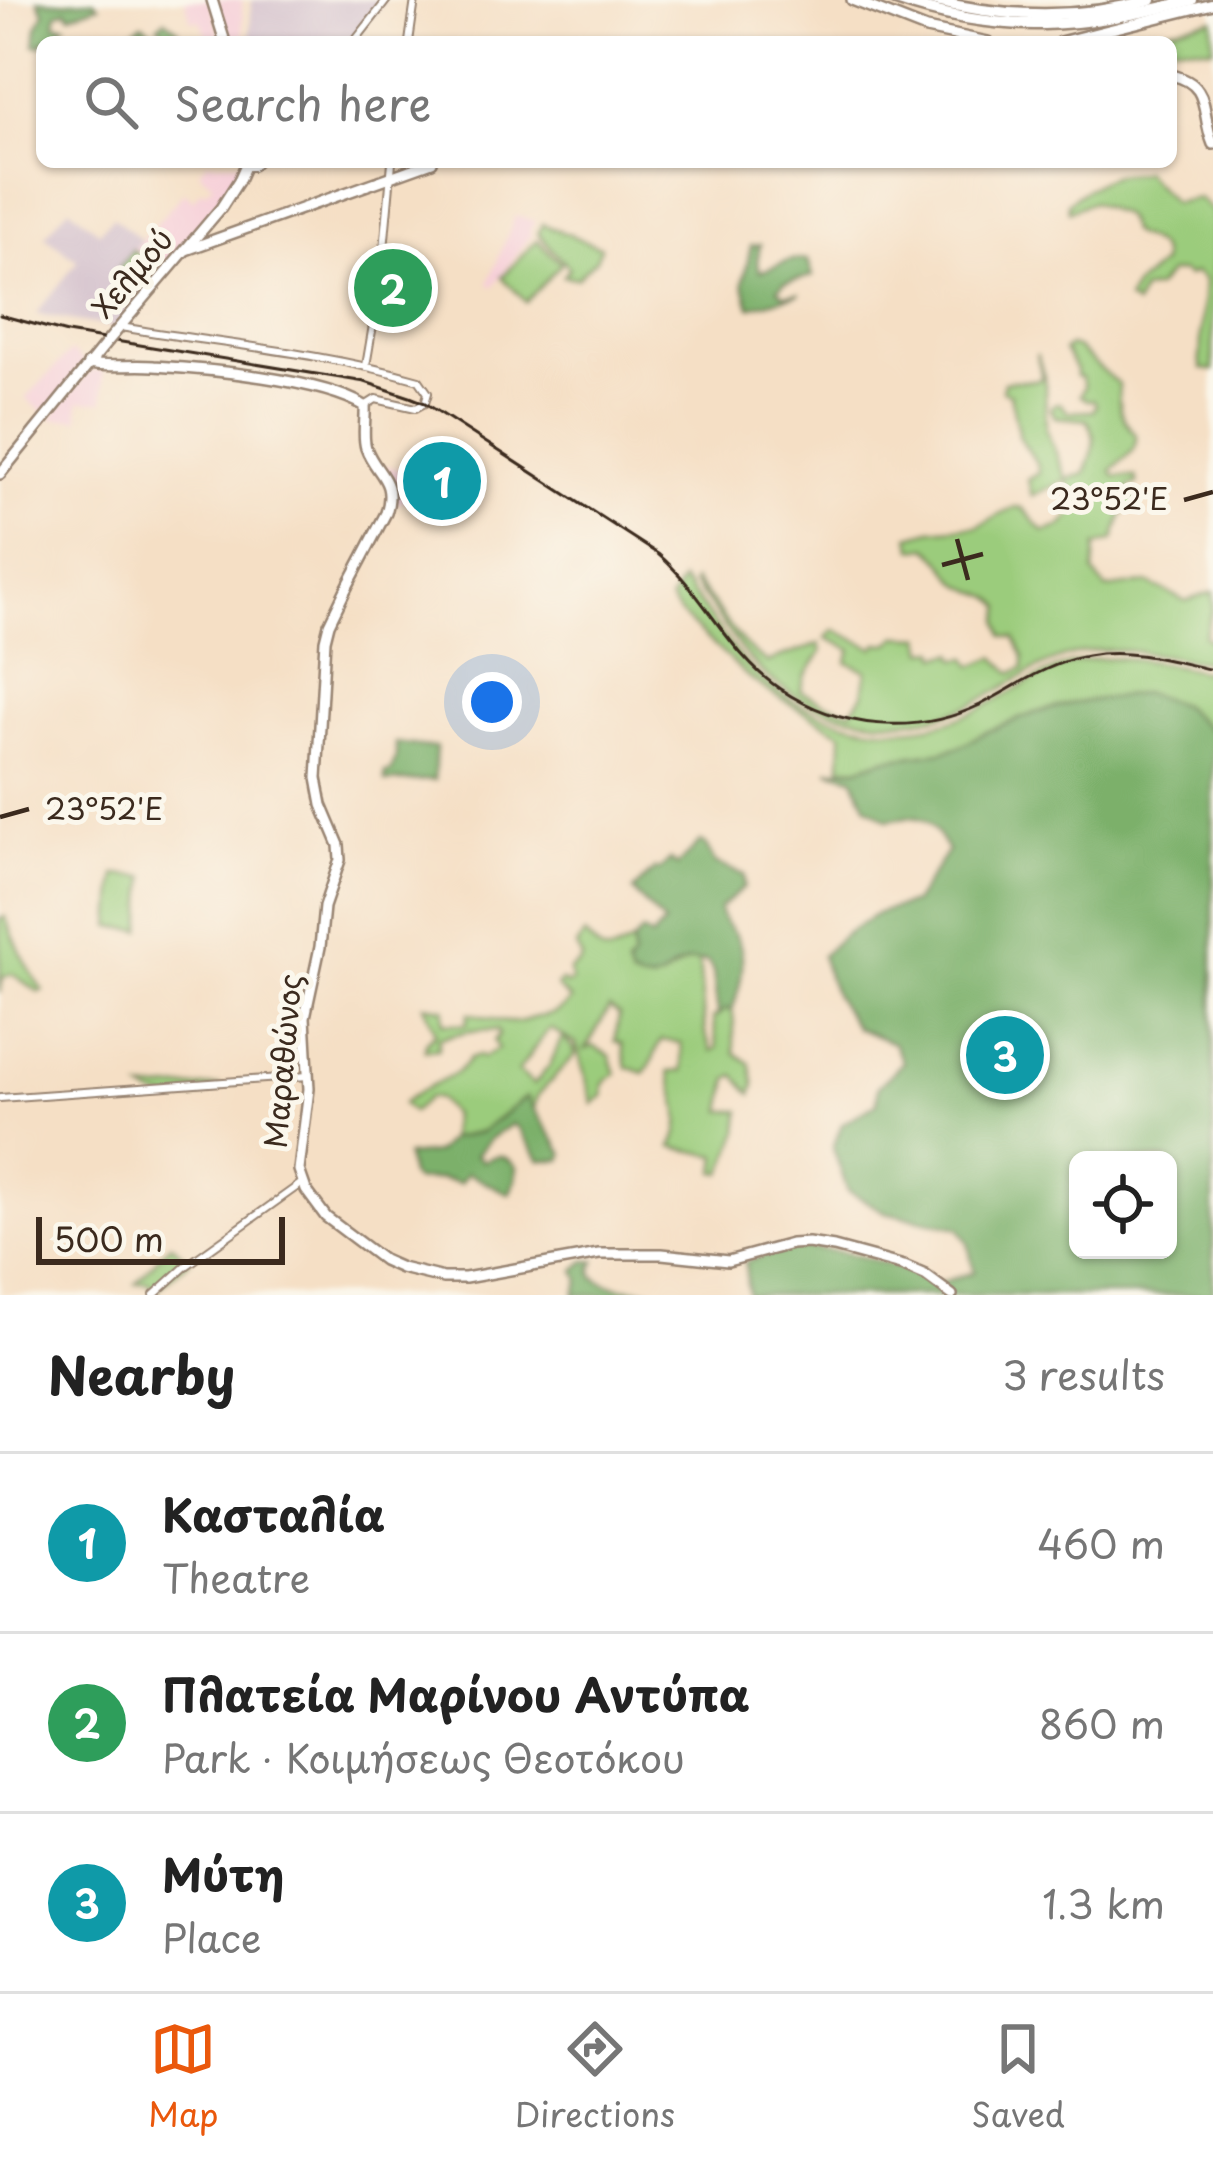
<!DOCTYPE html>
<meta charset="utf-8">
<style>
body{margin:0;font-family:"Playpen Sans",sans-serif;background:#f6f6f6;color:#222}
.controls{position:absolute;right:36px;bottom:36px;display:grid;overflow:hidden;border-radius:18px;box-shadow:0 3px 9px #0004}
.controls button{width:108px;height:108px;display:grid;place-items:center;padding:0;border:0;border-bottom:3px solid #e0e0e0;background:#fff;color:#222;font:60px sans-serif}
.scale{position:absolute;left:36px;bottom:30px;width:249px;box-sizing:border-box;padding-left:12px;border:6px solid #3b2a1e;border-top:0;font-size:33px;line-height:42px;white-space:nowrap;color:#3b2a1e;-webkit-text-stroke:9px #fbf7ec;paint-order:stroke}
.you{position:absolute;left:492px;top:702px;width:42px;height:42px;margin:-30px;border:9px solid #fff;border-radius:50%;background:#1a73e8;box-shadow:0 0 0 18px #1a73e833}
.badge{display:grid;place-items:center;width:78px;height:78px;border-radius:50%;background:#ea580c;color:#fff;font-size:39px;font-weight:700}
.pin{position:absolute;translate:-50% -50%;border:6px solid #fff;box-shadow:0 3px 12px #0006}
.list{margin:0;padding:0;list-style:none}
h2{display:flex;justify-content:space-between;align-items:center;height:156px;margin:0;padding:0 48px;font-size:51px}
h2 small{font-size:39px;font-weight:400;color:#767676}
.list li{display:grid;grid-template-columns:78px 1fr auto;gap:36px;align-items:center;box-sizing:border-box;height:180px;padding:0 48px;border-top:3px solid #e0e0e0}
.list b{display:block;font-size:45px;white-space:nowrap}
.list p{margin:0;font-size:39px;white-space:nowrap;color:#767676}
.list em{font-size:39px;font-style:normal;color:#767676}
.icon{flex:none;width:66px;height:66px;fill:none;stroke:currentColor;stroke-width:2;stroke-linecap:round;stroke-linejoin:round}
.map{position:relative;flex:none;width:1213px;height:1295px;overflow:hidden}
.search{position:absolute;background:#fff;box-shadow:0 3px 9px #0004;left:36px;right:36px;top:36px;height:132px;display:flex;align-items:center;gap:30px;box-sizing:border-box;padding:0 42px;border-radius:18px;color:#767676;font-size:45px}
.sheet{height:696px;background:#fff}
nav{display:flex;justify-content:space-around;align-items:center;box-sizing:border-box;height:168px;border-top:3px solid #e0e0e0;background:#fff;font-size:33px;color:#767676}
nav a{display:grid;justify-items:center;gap:6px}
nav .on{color:#ea580c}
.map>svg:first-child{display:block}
.built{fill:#f6cfd8}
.industrial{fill:#d1bdca}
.green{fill:#9bcc7b;stroke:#6b7b4c;stroke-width:3}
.forest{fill:#7cb06b;stroke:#5c6d44;stroke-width:3;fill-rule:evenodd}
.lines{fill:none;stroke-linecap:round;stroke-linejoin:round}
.minor-casing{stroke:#988472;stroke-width:10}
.major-casing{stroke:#988472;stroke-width:14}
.highway-casing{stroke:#988472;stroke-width:15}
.minor{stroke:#fff;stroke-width:6}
.major{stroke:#fff;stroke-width:9}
.highway{stroke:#fff;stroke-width:10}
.rail{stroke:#3b2a1e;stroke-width:3}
.major-bridge-casing{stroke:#988472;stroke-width:14;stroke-linecap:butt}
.major-bridge{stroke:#fff;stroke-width:9}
.ticks{fill:none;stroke:#3b2a1e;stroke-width:4.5}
.labels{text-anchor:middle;stroke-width:10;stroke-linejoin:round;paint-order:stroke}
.street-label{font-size:30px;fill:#3b2a1e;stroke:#fbf7ec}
.ticks-label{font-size:30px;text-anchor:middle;fill:#3b2a1e;stroke:#fbf7ec;stroke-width:10;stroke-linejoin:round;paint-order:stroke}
</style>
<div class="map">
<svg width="1213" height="1295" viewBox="0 0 1213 1295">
<rect width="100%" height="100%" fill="#fbf7ec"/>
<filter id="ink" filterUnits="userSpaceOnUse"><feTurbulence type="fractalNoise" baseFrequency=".00833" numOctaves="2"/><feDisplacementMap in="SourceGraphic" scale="24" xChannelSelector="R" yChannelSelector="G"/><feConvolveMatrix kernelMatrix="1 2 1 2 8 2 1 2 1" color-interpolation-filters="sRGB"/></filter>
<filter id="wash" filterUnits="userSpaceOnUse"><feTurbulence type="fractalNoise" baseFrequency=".004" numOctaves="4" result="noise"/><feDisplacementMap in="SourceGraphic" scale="48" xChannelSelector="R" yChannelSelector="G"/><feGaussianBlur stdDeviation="2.7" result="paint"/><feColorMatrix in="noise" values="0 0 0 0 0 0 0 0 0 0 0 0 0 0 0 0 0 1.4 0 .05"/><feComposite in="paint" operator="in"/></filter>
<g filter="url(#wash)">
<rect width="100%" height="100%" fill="#f5dfc5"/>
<g class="built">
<path d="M185 0H209L222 42H211L199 20 191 21Z"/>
<path d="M217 0H242L243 42H229Z"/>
<path d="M207 162H244L240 175 161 276 133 250 184 192 193 200 202 190 206 192 213 184 199 172Z"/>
<path d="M515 216 535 221 529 231 532 234 493 287 488 284Z"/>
<path d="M71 351 87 365 46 414 25 399Z"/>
<path d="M103 369V402H79V419H50L85 377 90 372Z"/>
<path d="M384 465 420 476 426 483 399 504 393 500 390 481Z"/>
</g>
<g class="industrial">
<path d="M252 0H385L351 42H249Z"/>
<path d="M69 207 99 232 113 217 141 240 118 269 148 291 117 328 36 314 78 261 45 236Z"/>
</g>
<g class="green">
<path d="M1213 19V48L1156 42V37L1164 30Z"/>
<path d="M1143 171 1173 203 1198 198 1213 212V370L1202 369 1200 359 1204 280 1195 273 1187 276 1181 272 1169 273 1156 288 1142 291 1135 306 1127 300 1134 287 1161 264C1165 242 1147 242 1131 233L1124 216 1092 202 1069 211 1068 203C1077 194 1101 179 1112 176 1123 172 1132 176 1143 171Z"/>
<path d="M542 224 600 247 597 258 577 278 563 276 569 268 538 233Z"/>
<path d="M537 240 561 264 526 302 502 277Z"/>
<path d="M133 250 161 276 148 291 118 269Z"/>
<path d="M1069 346 1077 348 1119 385C1117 407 1121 419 1136 435 1137 456 1121 457 1112 471L1115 476 1136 477 1137 484 1129 487 1127 493 1135 497 1137 506 1123 513 1114 540 1096 546 1094 573 1106 589 1147 583 1186 601 1213 592V608L1204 636 1213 641V662C1169 660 1129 644 1085 652 1041 659 1008 689 968 706 900 735 816 721 761 671 734 646 717 612 693 584L694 581C719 607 735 644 767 662L820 644 822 652 805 677 801 691 825 703 851 711 863 694 867 671 847 662 852 649 826 638 835 630 874 648 878 643C888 645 892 644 898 636L923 637 926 651 937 650 939 656 954 653 957 659 968 658 973 666 995 657 1012 673 1024 668V657L1015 638 1004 636 1000 622 1003 607C992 592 975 594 961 584 948 574 946 560 928 547L914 549 910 536 931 530 978 526 1015 507 1022 508 1044 532 1062 526 1078 507 1067 480 1032 496 1028 480 1039 473 1037 464 1019 436 1010 394 1002 390 1004 382C1017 379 1031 383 1043 378L1036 354 1045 376 1046 430 1067 479 1085 474C1092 456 1100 438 1087 420L1055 417 1051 409 1054 404 1060 403 1068 412 1093 411 1096 405 1094 400H1087L1080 395 1084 387 1081 378 1076 376V370L1064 350Z"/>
<path d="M682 581C708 611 727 648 756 674 813 725 899 745 970 713 1006 698 1038 672 1077 662 1121 651 1169 665 1213 673V733L1181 705 1144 693 1069 704 1035 713 986 732 958 747 941 752 884 759 858 768 841 767 842 733 771 693 748 677 679 613 670 600Z"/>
<path d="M116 875 146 877 142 930 112 927Z"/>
<path d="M5 917C16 943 27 969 43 990L39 992 12 974 3 977 0 993V919Z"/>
<path d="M584 935C607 957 602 959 632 943L633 958 660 979 688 961H699L705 1033 712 1051 717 1048 713 1018 726 1009 732 1011C736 1026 732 1038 735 1053L750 1063 755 1085 752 1094 735 1075 729 1078 723 1111H741L739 1133 723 1173 716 1172 718 1156 672 1147C687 1123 676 1097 669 1072L683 1071 681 1043 662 1040C654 1050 654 1065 644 1073L627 1067 622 1043 615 1041 619 1015 609 1008 586 1049 593 1046 610 1056 616 1074C607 1080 601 1083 604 1095L593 1104 576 1044 551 1029 547 1031 518 1071 534 1085 550 1065 562 1037 574 1049 575 1055 537 1096 534 1109 526 1097 481 1132 449 1139 452 1115 439 1099 429 1097 412 1112 403 1104C422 1084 456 1081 470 1058L479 1055 482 1058 498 1049 494 1041 499 1035 497 1030 470 1031 439 1038 438 1049 425 1050 426 1041 436 1033 424 1005 444 1008 443 1023 466 1025 469 1013C485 1016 502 1024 518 1022 525 1021 531 1018 537 1017 553 1015 559 1013 571 1000L556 987 561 981 566 985 572 981 569 971 580 963 582 958 576 947Z"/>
<path d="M222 1086C197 1101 168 1105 143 1091Z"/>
<path d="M170 1244 190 1260 156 1290 148 1282 136 1283Z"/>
</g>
<g class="forest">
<path d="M38 0 65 2 94 0 99 5 70 15 67 10 57 13 55 24 65 25 58 33 65 42 50 40 42 42V46L35 45 37 27 44 12Z"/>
<path d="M165 20 179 30 170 42H120L142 24 164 39 168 35 158 26Z"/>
<path d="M760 245 757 262 760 271C777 268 788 256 808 260L813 276 784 283 778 289 784 295 800 294 750 307 743 283 751 246Z"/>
<path d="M1144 693 1181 705 1213 733V1295H748L745 1262C763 1257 782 1247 802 1248 841 1249 901 1264 933 1285L974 1272 968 1243 959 1228 885 1212 848 1191 833 1148 842 1124 877 1103 878 1087 903 1062 893 1043 856 1028 835 996 821 956 845 934 878 913 913 903 948 851C929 820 926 812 888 820L867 806 853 777 828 770 858 768 884 759 941 752 958 747 986 732 1035 713 1069 704ZM1078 1160H1168V1250H1078Z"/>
<path d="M396 743 436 748 434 780 385 782V773L391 772 396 758Z"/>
<path d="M700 842 705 844 715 863 744 875V887L719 909C723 927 734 928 739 942 747 964 739 990 732 1011L726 1009 718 1015 713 972 708 962C704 961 691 961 687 962 662 969 662 990 631 978L627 967 633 958 632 943 642 932 651 938 664 924 633 891 655 869 659 871 670 860 677 866Z"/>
<path d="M526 1097 564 1154 562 1160H540L518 1128 512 1124 490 1139 476 1155 483 1161C499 1153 505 1154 517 1167L516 1180 509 1194 467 1173 460 1183 442 1179 415 1181 410 1176 406 1156 436 1153 449 1139 481 1132Z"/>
<path d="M585 1261H596L592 1269 593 1276C618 1295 648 1285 677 1295H575L580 1281 576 1270Z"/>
</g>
</g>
<g filter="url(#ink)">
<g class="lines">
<defs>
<g id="minor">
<path d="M354 42 387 0"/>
<path d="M409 42 415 0"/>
<path d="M246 167H253L258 162"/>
<path d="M120 327C220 344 321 352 419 380L428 393 425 403 416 408 376 399 365 406"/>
<path d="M366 366 382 272 392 162"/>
<path d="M0 1098 308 1076"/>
<path d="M154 1295 186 1266 302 1183"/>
</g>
<g id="major">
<path d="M212 0 225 42"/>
<path d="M852 0 926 29 988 42"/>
<path d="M1060 42 1213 4"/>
<path d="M1171 75C1213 84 1200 113 1213 144"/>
<path d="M186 250 432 162"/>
<path d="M113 335 221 208 239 180 247 162"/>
<path d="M88 364C108 368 133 364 154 366 207 369 321 379 365 406 366 419 362 435 366 448 376 475 397 479 386 513L345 591 329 624 325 640 317 778 322 805 339 845 340 860 324 907 320 947 305 1017 309 1089 299 1170 306 1190 326 1217 383 1260 401 1268 443 1278H465L599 1254H662L728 1261 791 1244 808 1243 834 1247 904 1266 925 1275 952 1295"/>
<path d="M0 474 108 341"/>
</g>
<g id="highway">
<path d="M896 0C1000 36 1088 28 1192 0"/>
<path d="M931 0C1004 18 1078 20 1151 0"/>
</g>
</defs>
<use href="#minor" class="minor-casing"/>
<use href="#major" class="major-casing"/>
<use href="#highway" class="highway-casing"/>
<use href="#minor" class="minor"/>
<use href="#major" class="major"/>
<use href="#highway" class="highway"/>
<path class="rail" d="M0 315 67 333 365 382 410 397 425 403 658 554C705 594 728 654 780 689 839 729 915 736 980 705 1015 687 1047 663 1087 656 1129 648 1172 661 1213 670"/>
<defs>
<path id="major-bridge" d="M108 341 113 335"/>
</defs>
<use href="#major-bridge" class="major-bridge-casing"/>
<use href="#major-bridge" class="major-bridge"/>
</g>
</g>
<path class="ticks" d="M1184 500 1213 492M957 539 968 580M942 565 983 554M0 817 29 809"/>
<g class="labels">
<g class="street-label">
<text transform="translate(133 274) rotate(-50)" y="10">Χελμού</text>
<text transform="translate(284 1061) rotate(-85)" y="10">Μαραθώνος</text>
</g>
</g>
<g class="ticks-label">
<text x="1109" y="510">23°52'E</text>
<text x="104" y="820">23°52'E</text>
</g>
</svg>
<div class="controls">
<button><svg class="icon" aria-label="locate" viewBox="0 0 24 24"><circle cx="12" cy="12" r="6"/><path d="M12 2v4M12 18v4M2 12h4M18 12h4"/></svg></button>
</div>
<div class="scale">500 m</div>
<div class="you"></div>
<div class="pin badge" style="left:442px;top:481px;background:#0f9aa8">1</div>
<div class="pin badge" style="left:393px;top:288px;background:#2e9e5b">2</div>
<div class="pin badge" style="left:1005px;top:1055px;background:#0f9aa8">3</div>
<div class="search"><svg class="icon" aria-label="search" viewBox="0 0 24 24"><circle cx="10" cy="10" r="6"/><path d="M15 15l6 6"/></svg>Search here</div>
</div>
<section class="sheet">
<h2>Nearby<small>3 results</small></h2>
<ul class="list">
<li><span class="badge" style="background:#0f9aa8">1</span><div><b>Κασταλία</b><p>Theatre</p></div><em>460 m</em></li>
<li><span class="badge" style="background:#2e9e5b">2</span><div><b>Πλατεία Μαρίνου Αντύπα</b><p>Park · Κοιμήσεως Θεοτόκου</p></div><em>860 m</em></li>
<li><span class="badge" style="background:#0f9aa8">3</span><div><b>Μύτη</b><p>Place</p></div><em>1.3 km</em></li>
</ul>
</section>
<nav>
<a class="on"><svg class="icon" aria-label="map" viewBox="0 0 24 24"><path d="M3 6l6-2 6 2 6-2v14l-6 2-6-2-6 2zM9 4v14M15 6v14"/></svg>Map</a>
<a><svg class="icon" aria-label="directions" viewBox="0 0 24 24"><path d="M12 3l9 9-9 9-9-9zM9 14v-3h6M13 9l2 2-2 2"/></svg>Directions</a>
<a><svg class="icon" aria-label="saved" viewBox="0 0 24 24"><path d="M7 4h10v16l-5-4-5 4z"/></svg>Saved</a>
</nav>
